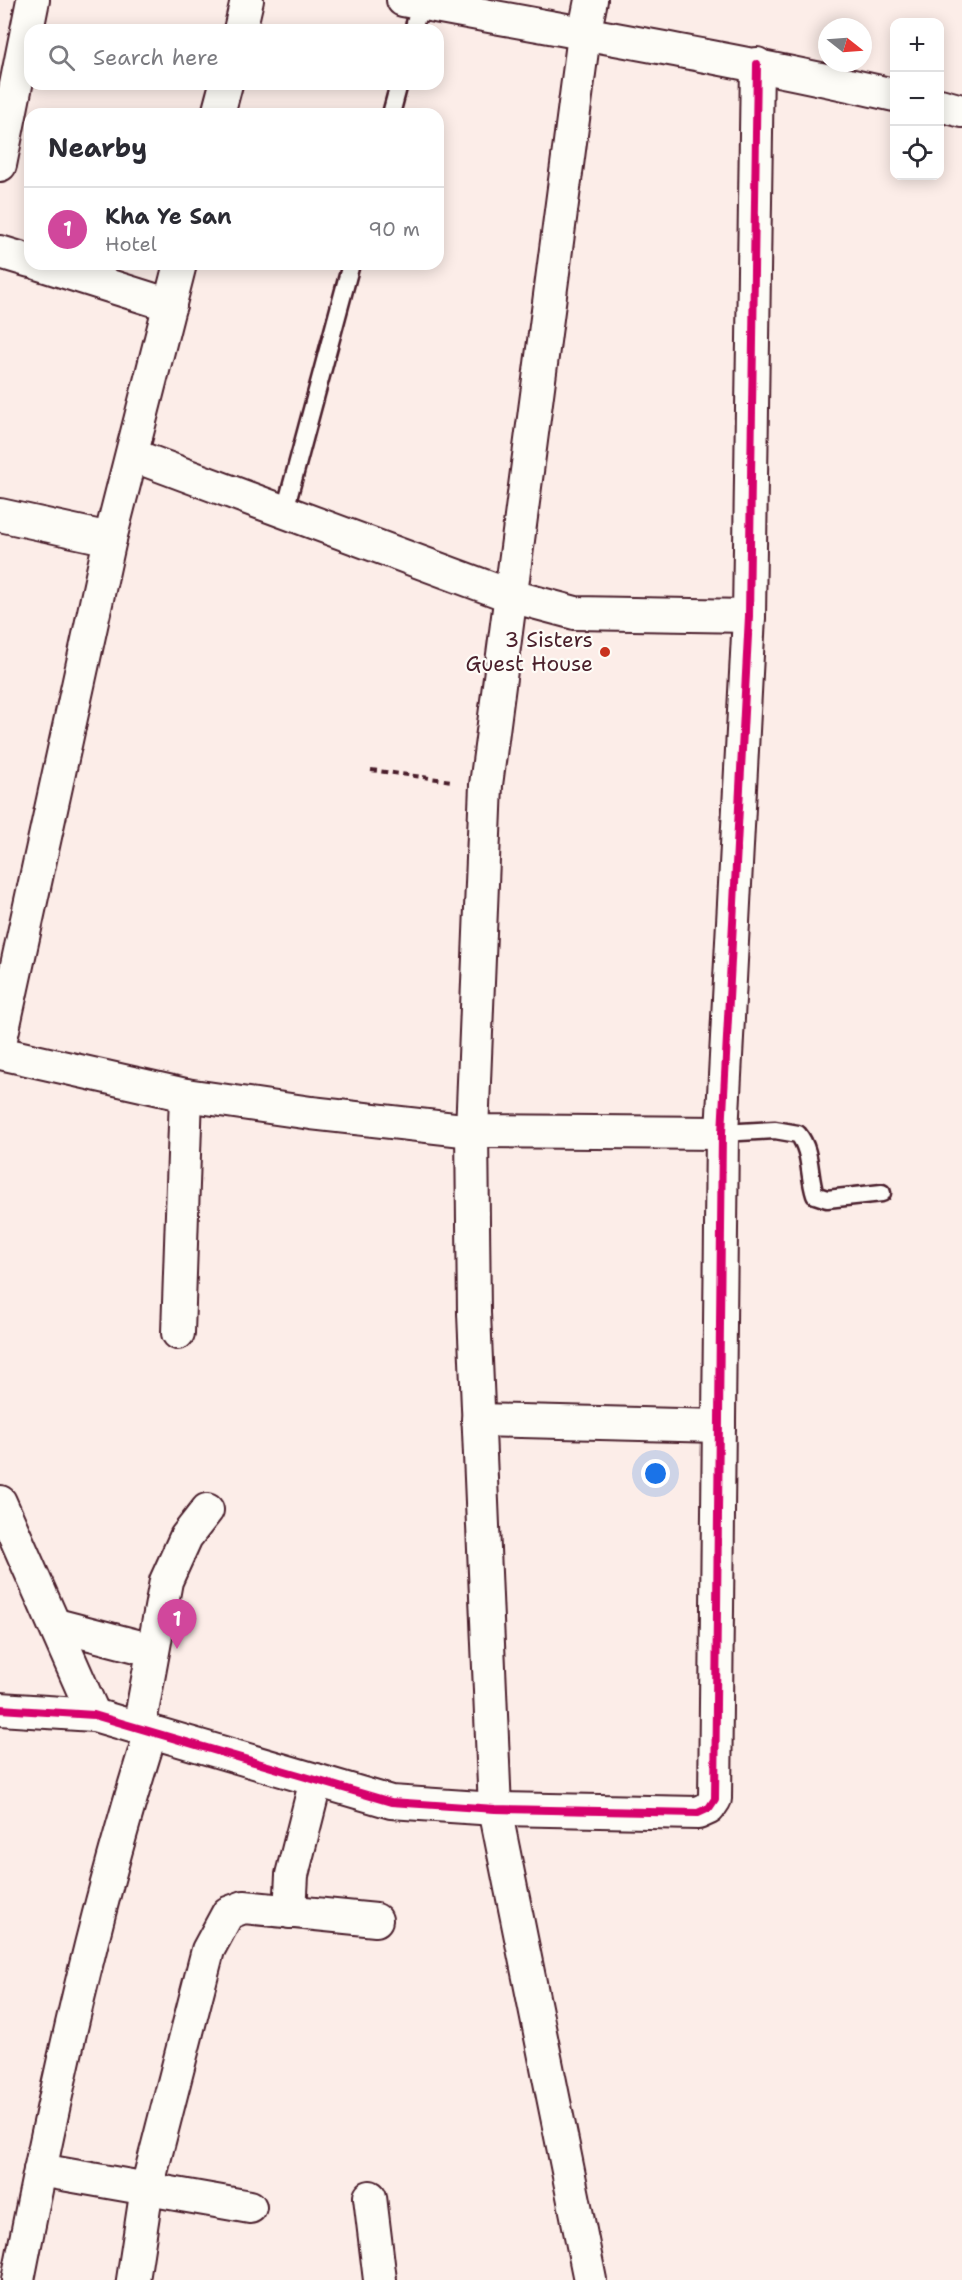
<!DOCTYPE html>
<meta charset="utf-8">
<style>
body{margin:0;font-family:"Shantell Sans",sans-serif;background:#f7f7f7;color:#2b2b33}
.controls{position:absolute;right:18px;top:18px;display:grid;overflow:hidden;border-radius:12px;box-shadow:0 3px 15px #0003}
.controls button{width:54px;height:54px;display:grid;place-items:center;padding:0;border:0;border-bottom:2px solid #e1e1e2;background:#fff;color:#2b2b33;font:30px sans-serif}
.compass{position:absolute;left:818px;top:18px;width:54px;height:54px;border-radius:50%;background:#fff;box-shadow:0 3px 15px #0003;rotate:107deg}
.you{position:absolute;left:656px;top:1474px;width:21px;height:21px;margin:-15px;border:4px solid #fff;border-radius:50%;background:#1a73e8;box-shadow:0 0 0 9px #1a73e833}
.badge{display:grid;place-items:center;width:39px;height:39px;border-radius:50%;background:#d93025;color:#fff;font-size:20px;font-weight:700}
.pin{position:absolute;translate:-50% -50px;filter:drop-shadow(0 2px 3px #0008)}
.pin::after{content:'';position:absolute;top:32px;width:21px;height:18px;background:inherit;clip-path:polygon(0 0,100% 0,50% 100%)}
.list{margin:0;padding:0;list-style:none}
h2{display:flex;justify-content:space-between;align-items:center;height:78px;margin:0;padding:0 24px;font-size:26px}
h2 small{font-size:20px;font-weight:400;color:#7c7c81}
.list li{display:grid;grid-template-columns:39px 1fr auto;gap:18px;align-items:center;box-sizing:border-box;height:84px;padding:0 24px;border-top:2px solid #e1e1e2}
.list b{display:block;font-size:22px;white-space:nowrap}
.list p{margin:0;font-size:20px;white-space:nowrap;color:#7c7c81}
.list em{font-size:20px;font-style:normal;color:#7c7c81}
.icon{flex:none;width:33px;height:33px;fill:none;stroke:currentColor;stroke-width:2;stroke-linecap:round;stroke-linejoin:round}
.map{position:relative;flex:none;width:962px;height:2280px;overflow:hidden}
.search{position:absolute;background:#fff;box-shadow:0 3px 15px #0003;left:24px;top:24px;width:420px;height:66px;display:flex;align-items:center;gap:15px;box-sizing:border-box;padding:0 21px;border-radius:18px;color:#7c7c81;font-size:22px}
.panel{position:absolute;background:#fff;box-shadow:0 3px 15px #0003;left:24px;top:108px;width:420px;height:162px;border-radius:18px}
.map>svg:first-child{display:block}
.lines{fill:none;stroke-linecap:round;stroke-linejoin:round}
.lane-casing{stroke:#4a1f2b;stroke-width:21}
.street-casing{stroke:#4a1f2b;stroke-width:36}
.path{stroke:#4a1f2b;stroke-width:4;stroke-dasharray:6 4.5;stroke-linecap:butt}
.lane{stroke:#fdfcf7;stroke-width:16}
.street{stroke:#fdfcf7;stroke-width:32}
.cycleway-casing{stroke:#fdfcf7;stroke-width:11}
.cycleway{stroke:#d6006c;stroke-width:8}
.poi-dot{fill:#c8321e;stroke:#fdfcf7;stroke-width:2}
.labels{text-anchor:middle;stroke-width:4.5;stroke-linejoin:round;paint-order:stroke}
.poi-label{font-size:21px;fill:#4a1f2b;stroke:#fdfcf7;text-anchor:end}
</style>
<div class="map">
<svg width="962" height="2280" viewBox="0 0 962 2280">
<rect width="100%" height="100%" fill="#fcede8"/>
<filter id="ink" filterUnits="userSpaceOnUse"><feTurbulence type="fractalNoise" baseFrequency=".0167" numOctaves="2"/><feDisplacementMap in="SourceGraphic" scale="12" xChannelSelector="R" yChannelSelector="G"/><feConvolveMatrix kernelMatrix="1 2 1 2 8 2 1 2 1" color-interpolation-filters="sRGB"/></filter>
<g filter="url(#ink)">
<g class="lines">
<defs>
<g id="lane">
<path d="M413 30 421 3"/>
<path d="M391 114 399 84"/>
<path d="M285 510 351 264"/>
<path d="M722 1133 775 1130 798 1134C812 1151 808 1174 815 1195L827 1199 882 1193"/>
</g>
<g id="street">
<path d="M403 0C567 31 732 58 894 95"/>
<path d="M240 30 247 0"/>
<path d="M940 105 962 111"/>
<path d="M218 114 226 84"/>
<path d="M0 165 33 0"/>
<path d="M0 252 30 261"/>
<path d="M40 264 170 305"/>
<path d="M132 455 511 596 575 613 749 616"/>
<path d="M0 515 110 539"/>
<path d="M0 1043 110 539 180 264"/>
<path d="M0 1053 186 1095 311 1113 472 1131 722 1133"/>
<path d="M178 1333 186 1095"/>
<path d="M478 1420 719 1426"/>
<path d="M0 1502 94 1715"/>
<path d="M56 1625 152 1650"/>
<path d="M0 1709 94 1715 391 1802 495 1809 698 1813 709 1808 715 1799 722 1133 749 616 757 64"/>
<path d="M139 1728 166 1581 186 1537 207 1510"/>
<path d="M290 1912 292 1875 316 1780"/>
<path d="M40 2170 250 2207"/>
<path d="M370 2197 380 2280"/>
<path d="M18 2280C54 2096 94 1911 151 1732"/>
<path d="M133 2280 147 2188 208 1950 228 1913 244 1907 376 1920"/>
<path d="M590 2280 495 1809 474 1313 472 1131 486 785 584 35 591 0"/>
</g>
</defs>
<use href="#lane" class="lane-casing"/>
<use href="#street" class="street-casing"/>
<path class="path" d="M371 770 452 781"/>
<use href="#lane" class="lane"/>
<use href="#street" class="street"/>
<defs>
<path id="cycleway" d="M0 1709 94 1715 391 1802 495 1809 698 1813 709 1808 715 1799 722 1133 749 616 757 64"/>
</defs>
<use href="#cycleway" class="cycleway-casing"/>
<use href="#cycleway" class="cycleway"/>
</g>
</g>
<circle class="poi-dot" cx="605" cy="652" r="6"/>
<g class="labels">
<g class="poi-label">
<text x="593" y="647">3 Sisters<tspan x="593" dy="24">Guest House</tspan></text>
</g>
</g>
</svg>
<div class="controls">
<button>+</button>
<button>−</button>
<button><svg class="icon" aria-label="locate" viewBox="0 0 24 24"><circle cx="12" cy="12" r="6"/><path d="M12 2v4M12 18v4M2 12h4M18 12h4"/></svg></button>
</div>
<svg class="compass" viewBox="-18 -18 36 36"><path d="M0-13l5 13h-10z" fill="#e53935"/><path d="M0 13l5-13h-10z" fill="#7c7c81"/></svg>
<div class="you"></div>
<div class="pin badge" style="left:177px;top:1649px;background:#d1479c">1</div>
<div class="search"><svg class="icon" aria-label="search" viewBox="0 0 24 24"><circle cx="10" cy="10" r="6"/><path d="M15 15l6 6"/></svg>Search here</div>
<section class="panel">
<h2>Nearby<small></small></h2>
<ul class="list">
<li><span class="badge" style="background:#d1479c">1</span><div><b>Kha Ye San</b><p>Hotel</p></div><em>90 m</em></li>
</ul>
</section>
</div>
